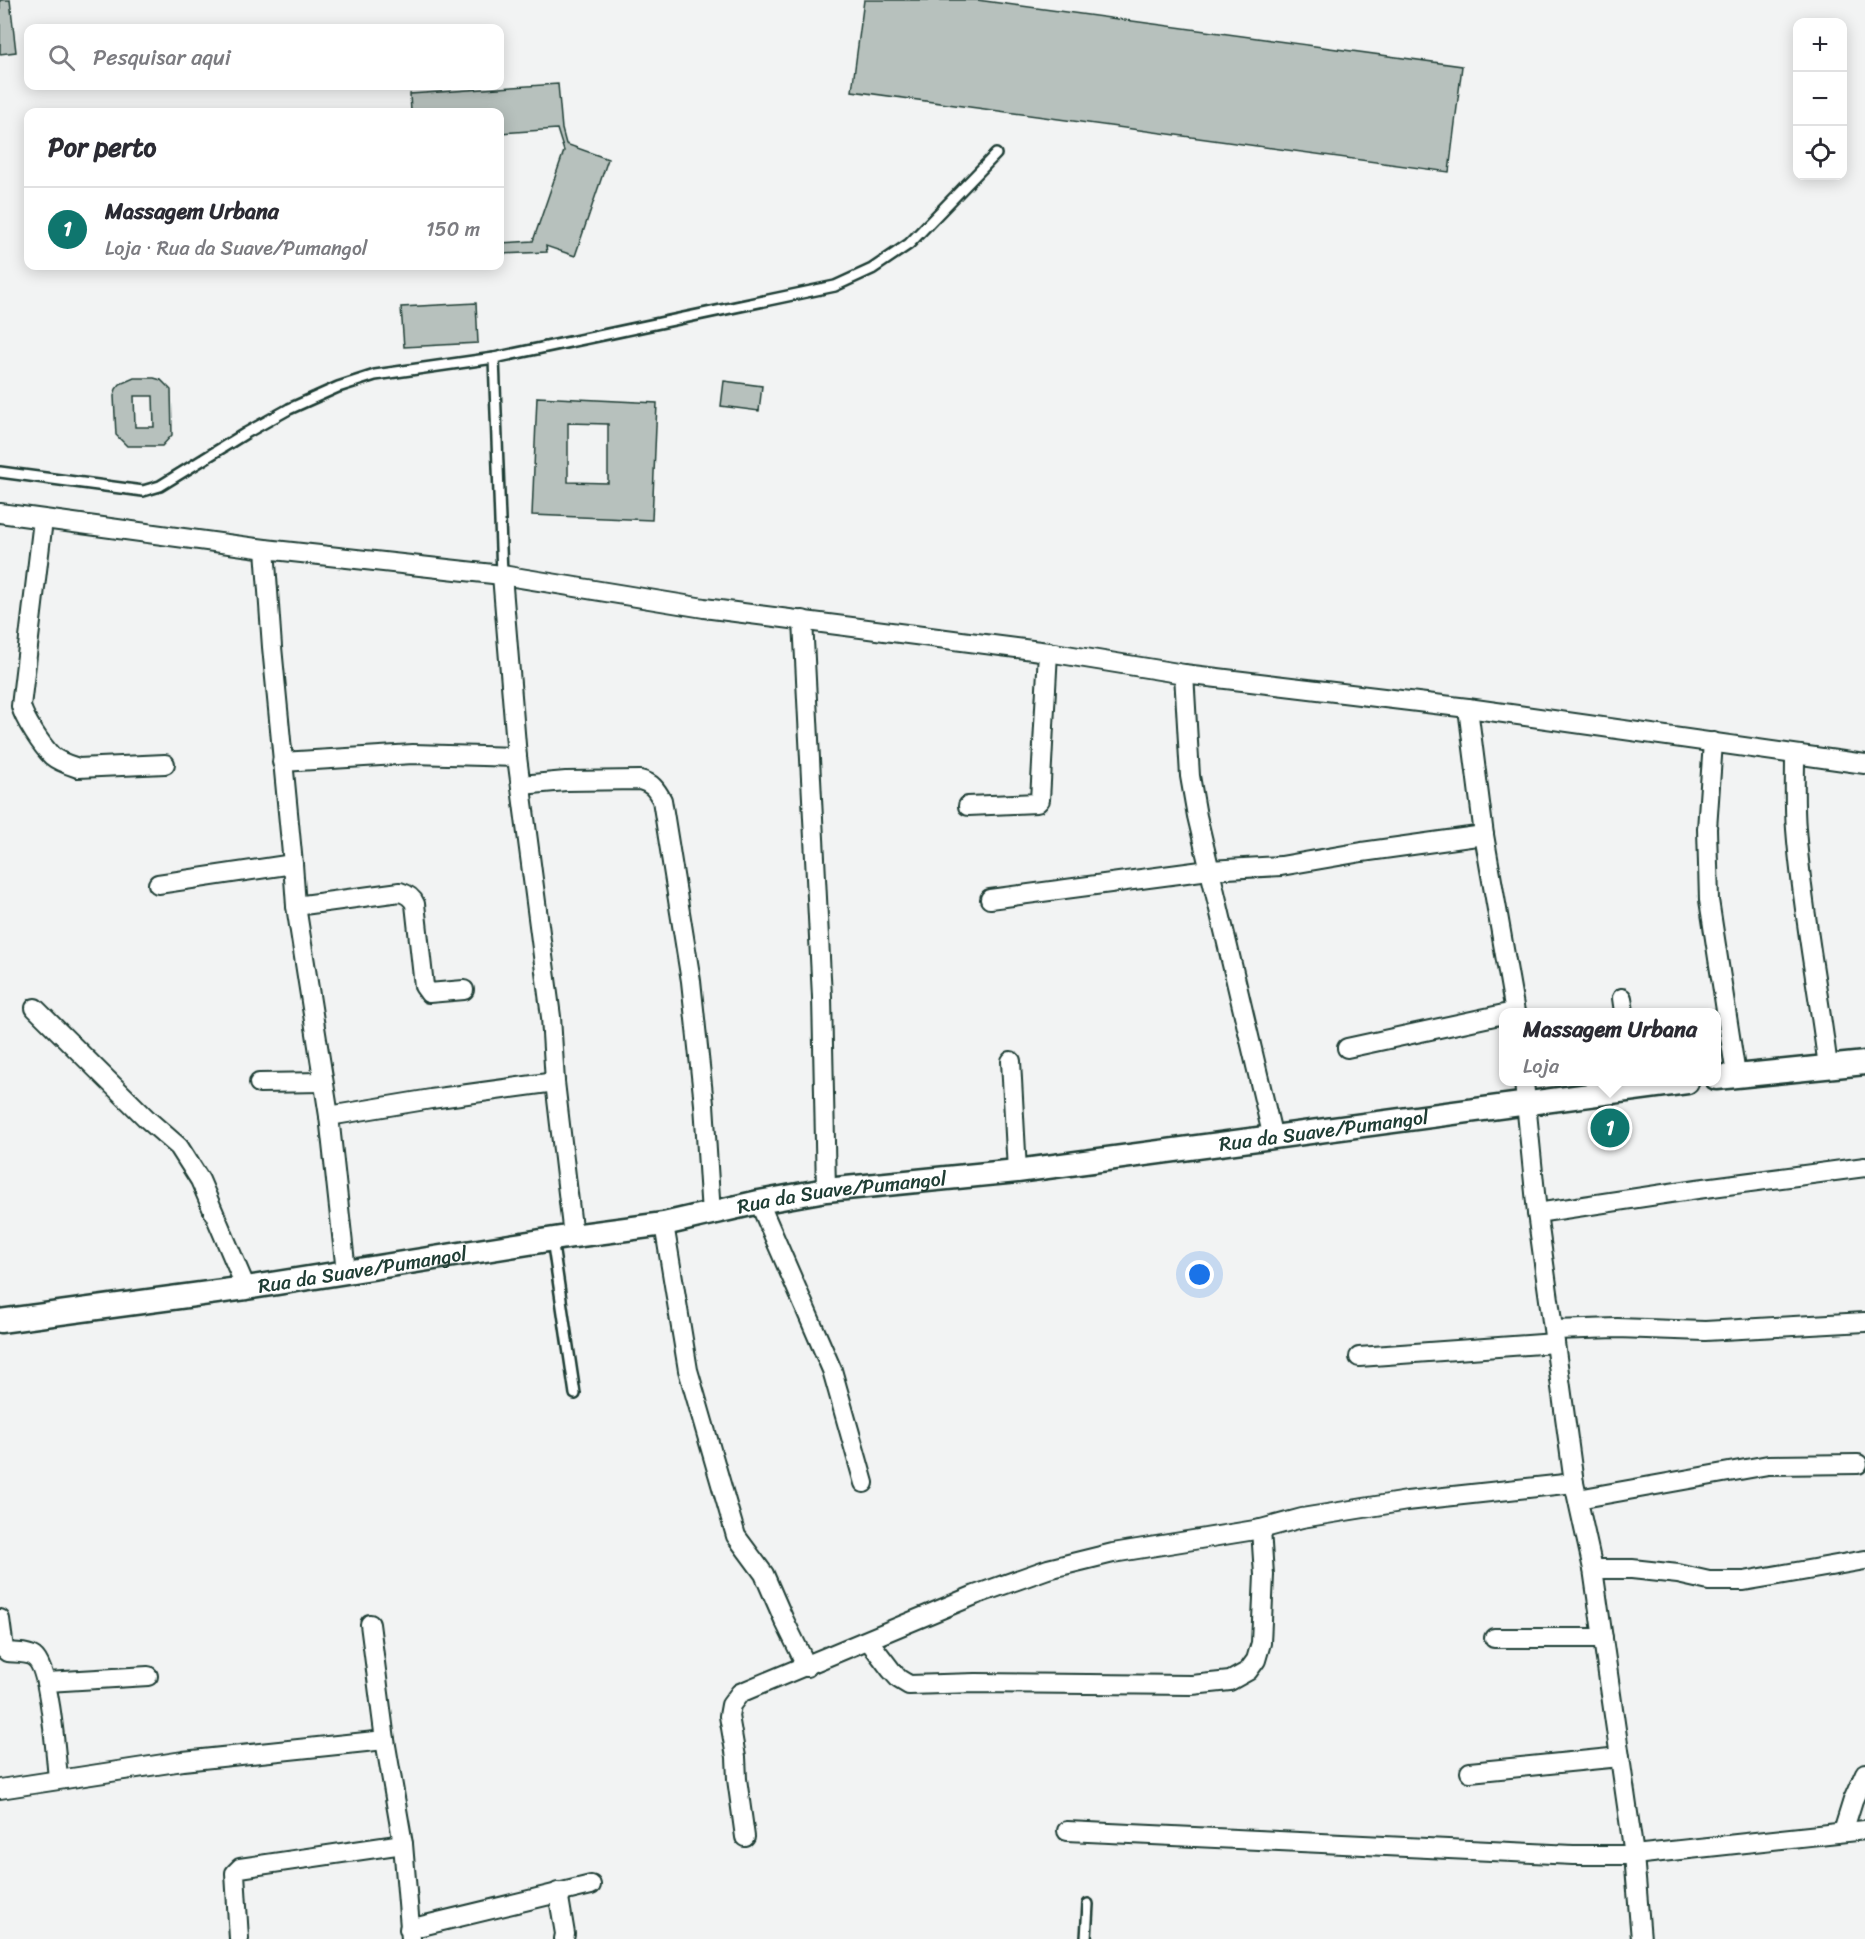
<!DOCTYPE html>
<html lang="pt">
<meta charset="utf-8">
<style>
body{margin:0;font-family:Sriracha,sans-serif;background:#f7f7f7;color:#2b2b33}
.controls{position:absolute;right:18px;top:18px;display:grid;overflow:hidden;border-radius:12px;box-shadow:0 3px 15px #0003}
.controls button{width:54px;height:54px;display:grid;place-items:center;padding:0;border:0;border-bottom:2px solid #e1e1e2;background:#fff;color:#2b2b33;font:30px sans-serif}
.you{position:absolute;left:1200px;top:1275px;width:21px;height:21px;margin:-15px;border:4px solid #fff;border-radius:50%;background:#1a73e8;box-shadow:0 0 0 9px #1a73e833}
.badge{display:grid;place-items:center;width:39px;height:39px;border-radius:50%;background:#0f766e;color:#fff;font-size:20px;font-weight:700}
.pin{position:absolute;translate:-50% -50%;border:3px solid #fff;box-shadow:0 2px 6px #0006}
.popup{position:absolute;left:1499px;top:1008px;width:222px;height:78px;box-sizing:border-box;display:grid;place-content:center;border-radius:12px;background:#fff;filter:drop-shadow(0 2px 4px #0005);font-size:20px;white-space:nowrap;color:#7c7c81}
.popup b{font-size:22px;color:#2b2b33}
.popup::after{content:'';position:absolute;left:50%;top:100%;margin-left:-12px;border:12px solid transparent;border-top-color:#fff}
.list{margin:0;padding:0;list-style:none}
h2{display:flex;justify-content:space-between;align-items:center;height:78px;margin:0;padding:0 24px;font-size:26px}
h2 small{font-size:20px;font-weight:400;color:#7c7c81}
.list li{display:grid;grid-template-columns:39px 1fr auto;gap:18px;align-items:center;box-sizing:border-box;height:84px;padding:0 24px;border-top:2px solid #e1e1e2}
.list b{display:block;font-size:22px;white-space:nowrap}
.list p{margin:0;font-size:20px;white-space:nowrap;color:#7c7c81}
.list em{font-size:20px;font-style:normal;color:#7c7c81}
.icon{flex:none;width:33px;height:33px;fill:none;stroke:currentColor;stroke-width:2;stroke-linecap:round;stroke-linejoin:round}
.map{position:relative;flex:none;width:1865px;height:1939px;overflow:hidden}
.search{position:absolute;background:#fff;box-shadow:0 3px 15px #0003;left:24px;top:24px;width:480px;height:66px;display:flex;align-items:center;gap:15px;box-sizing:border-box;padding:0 21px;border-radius:12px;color:#7c7c81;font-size:22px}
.panel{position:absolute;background:#fff;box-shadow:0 3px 15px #0003;left:24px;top:108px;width:480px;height:162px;border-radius:12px}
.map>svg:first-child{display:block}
.building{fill:#b7c1bd;stroke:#1f3d34;stroke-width:1.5;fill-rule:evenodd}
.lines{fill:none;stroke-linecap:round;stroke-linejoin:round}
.service-casing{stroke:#1f3d34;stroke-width:14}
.minor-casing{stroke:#1f3d34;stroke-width:22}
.tertiary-casing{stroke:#1f3d34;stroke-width:27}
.service{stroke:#fff;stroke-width:9}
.minor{stroke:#fff;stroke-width:18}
.tertiary{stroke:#fff;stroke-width:22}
.labels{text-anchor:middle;stroke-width:6;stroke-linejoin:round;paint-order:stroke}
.street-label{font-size:20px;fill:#1f3d34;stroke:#fff}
</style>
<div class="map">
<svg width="1865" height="1939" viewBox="0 0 1865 1939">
<rect width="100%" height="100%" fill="#f2f3f3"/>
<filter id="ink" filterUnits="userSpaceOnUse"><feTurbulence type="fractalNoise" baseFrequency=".0167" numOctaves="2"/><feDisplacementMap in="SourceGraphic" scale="12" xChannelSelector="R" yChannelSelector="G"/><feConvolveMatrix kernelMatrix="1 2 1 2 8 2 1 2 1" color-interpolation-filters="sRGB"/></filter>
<g filter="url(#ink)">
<g class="building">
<path d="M0 0H10L16 52 0 54Z"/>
<path d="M864 0H977L1462 66 1449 172 852 91Z"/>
<path d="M558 84 562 129 566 144 608 159 575 256 546 246 547 252 500 254V243L533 241 564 151 557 129 500 133V112H411L410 94Z"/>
<path d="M476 303 478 343 404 347 401 307Z"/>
<path d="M134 378H154L161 380 171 390 172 435 162 446H127L116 435 114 396 116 389 120 384ZM134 396H153L154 427H135Z"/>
<path d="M724 381 762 386 759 411 721 406Z"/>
<path d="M537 397 657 403 652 520 532 515ZM568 423 608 424V483L568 482Z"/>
</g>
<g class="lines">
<defs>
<g id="service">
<path d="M494 358 502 575"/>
<path d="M0 472 143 491 160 486 246 433 289 409 338 387 375 375 494 358 835 286 872 269 909 244 996 154"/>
<path d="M552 1239 575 1394"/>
<path d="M1086 1939 1088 1904"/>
</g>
<g id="minor">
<path d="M0 513 265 549 502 575 704 608 1048 652 1184 674 1468 708 1865 764"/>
<path d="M43 520 21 706C24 719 42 746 52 756 59 762 69 765 78 768L165 764"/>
<path d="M265 549 272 647 293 864 296 906 329 1116 346 1272"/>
<path d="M502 575 517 757 551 1017 555 1082 573 1236"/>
<path d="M803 620 822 997 826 1190"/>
<path d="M1184 674 1190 776 1197 816 1273 1138"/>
<path d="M1468 708 1484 835 1515 1012"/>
<path d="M1713 742 1707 829 1709 900 1736 1075"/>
<path d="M1795 755C1795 780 1794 805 1796 829 1802 909 1818 987 1828 1067"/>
<path d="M282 762 413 754 517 757"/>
<path d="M521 785 566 781 640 780C652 783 656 789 662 800L691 981 704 1104 711 1214"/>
<path d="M968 806 1037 803 1040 800 1048 652"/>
<path d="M158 884 293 864"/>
<path d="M990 899 1209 870 1281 866 1362 852 1484 835"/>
<path d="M296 906 400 892C407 894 412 897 415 904L424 986 429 993 464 990"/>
<path d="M1622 998 1624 1012"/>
<path d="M35 1008 147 1119 179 1147 200 1180 246 1288"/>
<path d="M1347 1048 1504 1014"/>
<path d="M1011 1061 1017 1171"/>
<path d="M1524 1082 1537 1213 1555 1343 1574 1483 1593 1569 1634 1855 1641 1939"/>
<path d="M259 1083 323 1082"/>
<path d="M329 1116 431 1099 555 1082"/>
<path d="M759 1202 832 1370 864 1483"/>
<path d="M1537 1213 1697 1189 1865 1167"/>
<path d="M664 1224 688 1370 736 1536 764 1574 784 1620 807 1667"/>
<path d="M1554 1330 1617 1328 1705 1331 1865 1322"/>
<path d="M1359 1357 1555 1343"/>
<path d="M1578 1499 1768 1465 1858 1464"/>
<path d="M1593 1569H1632L1678 1574 1709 1581H1744L1865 1560"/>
<path d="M0 1619 4 1649 7 1652C15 1653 28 1652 34 1657 50 1668 56 1757 58 1779"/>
<path d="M370 1624 385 1740 403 1844 411 1939"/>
<path d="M1494 1638H1603"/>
<path d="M869 1641 891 1670 899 1679 909 1685 975 1683 1192 1685 1230 1681 1248 1671 1256 1660 1261 1643 1264 1575 1261 1529"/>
<path d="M47 1682 148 1676"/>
<path d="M1470 1772 1620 1757"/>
<path d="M0 1789 183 1761 385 1740"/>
<path d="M1067 1831 1573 1855H1634L1865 1830"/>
<path d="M1843 1832 1853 1800 1865 1773"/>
<path d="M745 1837 737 1779 736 1757 729 1716 731 1705 740 1693 975 1595 1048 1569 1113 1553 1261 1529 1302 1518 1407 1501 1574 1483"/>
<path d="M558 1892 565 1934 564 1939"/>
<path d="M409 1929 591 1885"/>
<path d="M239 1939 235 1873 240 1868 403 1844"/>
</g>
<g id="tertiary">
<path d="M1716 1078 1865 1063"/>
<path id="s1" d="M0 1321 246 1288 573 1236 664 1224 759 1202 826 1190 1017 1171 1687 1082"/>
</g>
</defs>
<use href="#service" class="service-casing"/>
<use href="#minor" class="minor-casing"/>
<use href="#tertiary" class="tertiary-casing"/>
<use href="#service" class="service"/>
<use href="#minor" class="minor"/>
<use href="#tertiary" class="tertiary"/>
</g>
</g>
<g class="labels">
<g class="street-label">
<text dy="7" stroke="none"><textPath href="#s1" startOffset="1338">Rua da Suave/Pumangol</textPath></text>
<text dy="7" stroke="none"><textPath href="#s1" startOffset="852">Rua da Suave/Pumangol</textPath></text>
<text dy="7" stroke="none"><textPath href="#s1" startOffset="366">Rua da Suave/Pumangol</textPath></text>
</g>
</g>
</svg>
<div class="controls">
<button>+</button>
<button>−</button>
<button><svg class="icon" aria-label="locate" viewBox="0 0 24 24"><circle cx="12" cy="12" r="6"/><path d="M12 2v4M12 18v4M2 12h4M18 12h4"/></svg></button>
</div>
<div class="you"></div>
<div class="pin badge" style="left:1610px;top:1128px">1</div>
<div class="popup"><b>Massagem Urbana</b>Loja</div>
<div class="search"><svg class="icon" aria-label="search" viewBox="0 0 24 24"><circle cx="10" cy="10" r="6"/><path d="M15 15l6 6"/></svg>Pesquisar aqui</div>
<section class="panel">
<h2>Por perto<small></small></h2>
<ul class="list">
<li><span class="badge">1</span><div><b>Massagem Urbana</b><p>Loja · Rua da Suave/Pumangol</p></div><em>150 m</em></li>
</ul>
</section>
</div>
